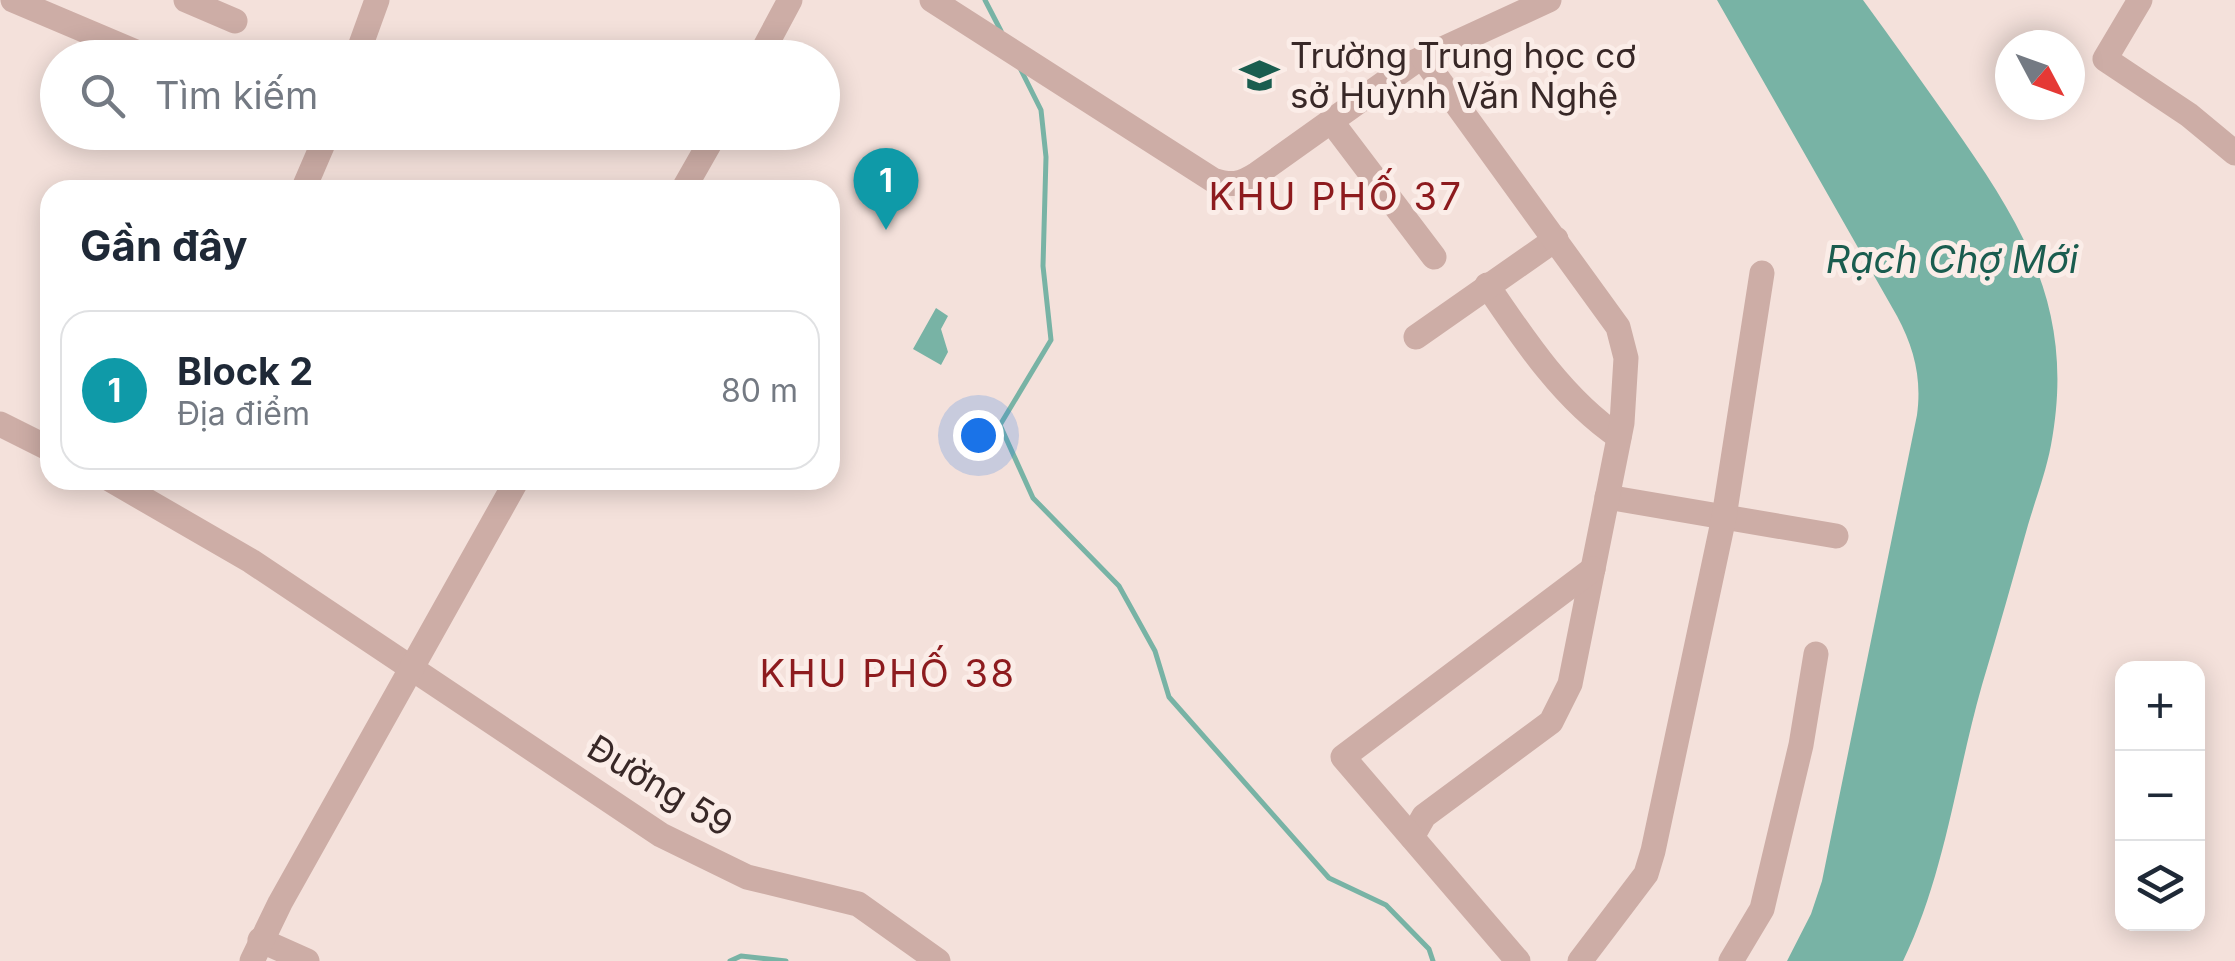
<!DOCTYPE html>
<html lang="vi">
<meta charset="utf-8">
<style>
body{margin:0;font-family:Inter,sans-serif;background:#f2f2f3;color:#1f2937}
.controls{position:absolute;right:30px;bottom:30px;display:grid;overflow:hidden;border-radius:20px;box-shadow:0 5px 25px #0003}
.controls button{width:90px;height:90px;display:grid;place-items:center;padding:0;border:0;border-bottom:2px solid #e0e1e3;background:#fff;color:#1f2937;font:50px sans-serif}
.compass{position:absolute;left:1995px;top:30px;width:90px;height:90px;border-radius:50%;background:#fff;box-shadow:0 5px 25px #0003;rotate:131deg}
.you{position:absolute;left:978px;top:435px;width:35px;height:35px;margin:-25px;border:8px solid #fff;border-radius:50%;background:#1a73e8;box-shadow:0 0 0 15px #1a73e833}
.badge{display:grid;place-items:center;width:65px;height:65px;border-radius:50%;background:#1a5d4f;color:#fff;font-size:32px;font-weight:700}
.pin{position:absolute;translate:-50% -82px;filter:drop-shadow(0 2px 5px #0008)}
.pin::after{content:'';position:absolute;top:52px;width:35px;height:30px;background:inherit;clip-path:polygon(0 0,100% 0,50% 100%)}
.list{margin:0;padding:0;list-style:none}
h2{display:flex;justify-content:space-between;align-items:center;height:130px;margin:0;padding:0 40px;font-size:42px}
h2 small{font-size:32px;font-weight:400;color:#747a83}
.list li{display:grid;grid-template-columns:65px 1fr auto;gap:30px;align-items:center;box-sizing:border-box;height:160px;margin:0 20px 20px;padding:0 20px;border:2px solid #e0e1e3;border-radius:30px}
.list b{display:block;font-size:38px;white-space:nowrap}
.list p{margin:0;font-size:32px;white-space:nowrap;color:#747a83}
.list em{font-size:32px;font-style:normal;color:#747a83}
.icon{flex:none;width:55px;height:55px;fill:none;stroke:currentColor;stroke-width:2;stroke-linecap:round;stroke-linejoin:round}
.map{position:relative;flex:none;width:2235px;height:961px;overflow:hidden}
.search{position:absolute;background:#fff;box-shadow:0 5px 25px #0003;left:40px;top:40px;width:800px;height:110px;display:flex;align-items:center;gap:25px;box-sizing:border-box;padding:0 35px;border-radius:55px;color:#747a83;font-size:38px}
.panel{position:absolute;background:#fff;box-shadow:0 5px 25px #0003;left:40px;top:180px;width:800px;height:310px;border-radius:30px}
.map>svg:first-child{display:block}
.water{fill:#78b3a5}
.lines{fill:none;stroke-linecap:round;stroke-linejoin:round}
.stream{stroke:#78b3a5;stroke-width:5}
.minor{stroke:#cdada6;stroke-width:25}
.labels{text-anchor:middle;stroke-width:10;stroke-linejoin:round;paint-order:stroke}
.poi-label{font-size:35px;fill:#382827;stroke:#fbede8;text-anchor:start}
.street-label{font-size:35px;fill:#382827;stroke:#fbede8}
.neighbourhood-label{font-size:38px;letter-spacing:2.5px;fill:#8d1b1e;stroke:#fbede8}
.water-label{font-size:38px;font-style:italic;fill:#1a5d4f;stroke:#fbede8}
</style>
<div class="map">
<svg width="2235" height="961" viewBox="0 0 2235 961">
<rect width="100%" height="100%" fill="#f4e1db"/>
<g class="water">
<path d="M1717 0H1863C1893 41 1922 82 1951 123 2025 228 2076 311 2051 445 2046 472 2036 498 2028 525 2013 578 1998 632 1982 685 1956 776 1945 875 1903 961H1787L1811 914 1822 881 1917 415C1922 378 1914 348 1897 316Z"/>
<path d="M936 308 948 316 941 329 948 352 941 365 913 349Z"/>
</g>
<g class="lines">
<g class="stream">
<path d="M985 0 1001 31"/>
<path d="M1020 68 1041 110 1046 157 1043 266 1051 340 1000 425 1033 498 1119 586 1155 651 1169 697 1329 878 1386 905 1429 949 1433 961"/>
<path d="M730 961 741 956 786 961"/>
</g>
<g class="minor">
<path d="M13 0 150 58"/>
<path d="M186 0 235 21"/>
<path d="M932 0 1213 180C1231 186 1240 185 1257 174L1414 62 1549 0"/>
<path d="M2140 0 2105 59 2189 115 2235 153"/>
<path d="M356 58 377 0"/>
<path d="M759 58 790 0"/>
<path d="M1331 121 1434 257"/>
<path d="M303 190 328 132"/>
<path d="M683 190 716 132"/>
<path d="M1487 285C1524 340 1564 400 1619 437"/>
<path d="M1416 337 1556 239"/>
<path d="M0 424 50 449"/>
<path d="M111 480 251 561 661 835 747 877 858 904 938 961"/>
<path d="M1607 497 1836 536"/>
<path d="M1412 837 1424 816 1551 722 1570 684 1622 423 1626 358 1618 327 1423 58"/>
<path d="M260 940 307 961"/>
<path d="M252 961 280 903 517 480"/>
<path d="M1518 961 1343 757 1593 569"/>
<path d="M1580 961 1646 874 1653 851 1724 517 1762 273"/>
<path d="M1731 961 1762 909 1801 745 1816 654"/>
</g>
</g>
<defs>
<symbol id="school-bare" viewBox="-9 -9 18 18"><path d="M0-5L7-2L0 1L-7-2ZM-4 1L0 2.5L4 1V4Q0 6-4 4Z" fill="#1a5d4f" stroke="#fbede8" stroke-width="2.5" paint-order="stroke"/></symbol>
</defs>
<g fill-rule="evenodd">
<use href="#school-bare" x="1232" y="48" width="55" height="55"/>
</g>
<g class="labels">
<g class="poi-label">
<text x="1290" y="68">Trường Trung học cơ<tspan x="1290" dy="40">sở Huỳnh Văn Nghệ</tspan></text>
</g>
<g class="street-label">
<text transform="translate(660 786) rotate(31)" y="12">Đường 59</text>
</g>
<g class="neighbourhood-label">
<text x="1336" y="210">KHU PHỐ 37</text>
<text x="888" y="687">KHU PHỐ 38</text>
</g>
<g class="water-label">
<text x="1952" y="273">Rạch Chợ Mới</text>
</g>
</g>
</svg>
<div class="controls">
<button>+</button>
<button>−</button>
<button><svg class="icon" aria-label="layers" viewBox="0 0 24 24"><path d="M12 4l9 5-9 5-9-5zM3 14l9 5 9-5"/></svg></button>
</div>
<svg class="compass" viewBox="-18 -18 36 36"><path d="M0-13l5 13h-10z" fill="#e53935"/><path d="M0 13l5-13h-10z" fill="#747a83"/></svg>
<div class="you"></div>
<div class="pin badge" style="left:886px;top:230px;background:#0f9aa8">1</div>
<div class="search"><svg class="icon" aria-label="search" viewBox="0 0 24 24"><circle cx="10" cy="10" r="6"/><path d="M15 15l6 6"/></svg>Tìm kiếm</div>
<section class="panel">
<h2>Gần đây<small></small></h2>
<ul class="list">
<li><span class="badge" style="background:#0f9aa8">1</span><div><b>Block 2</b><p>Địa điểm</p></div><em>80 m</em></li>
</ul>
</section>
</div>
